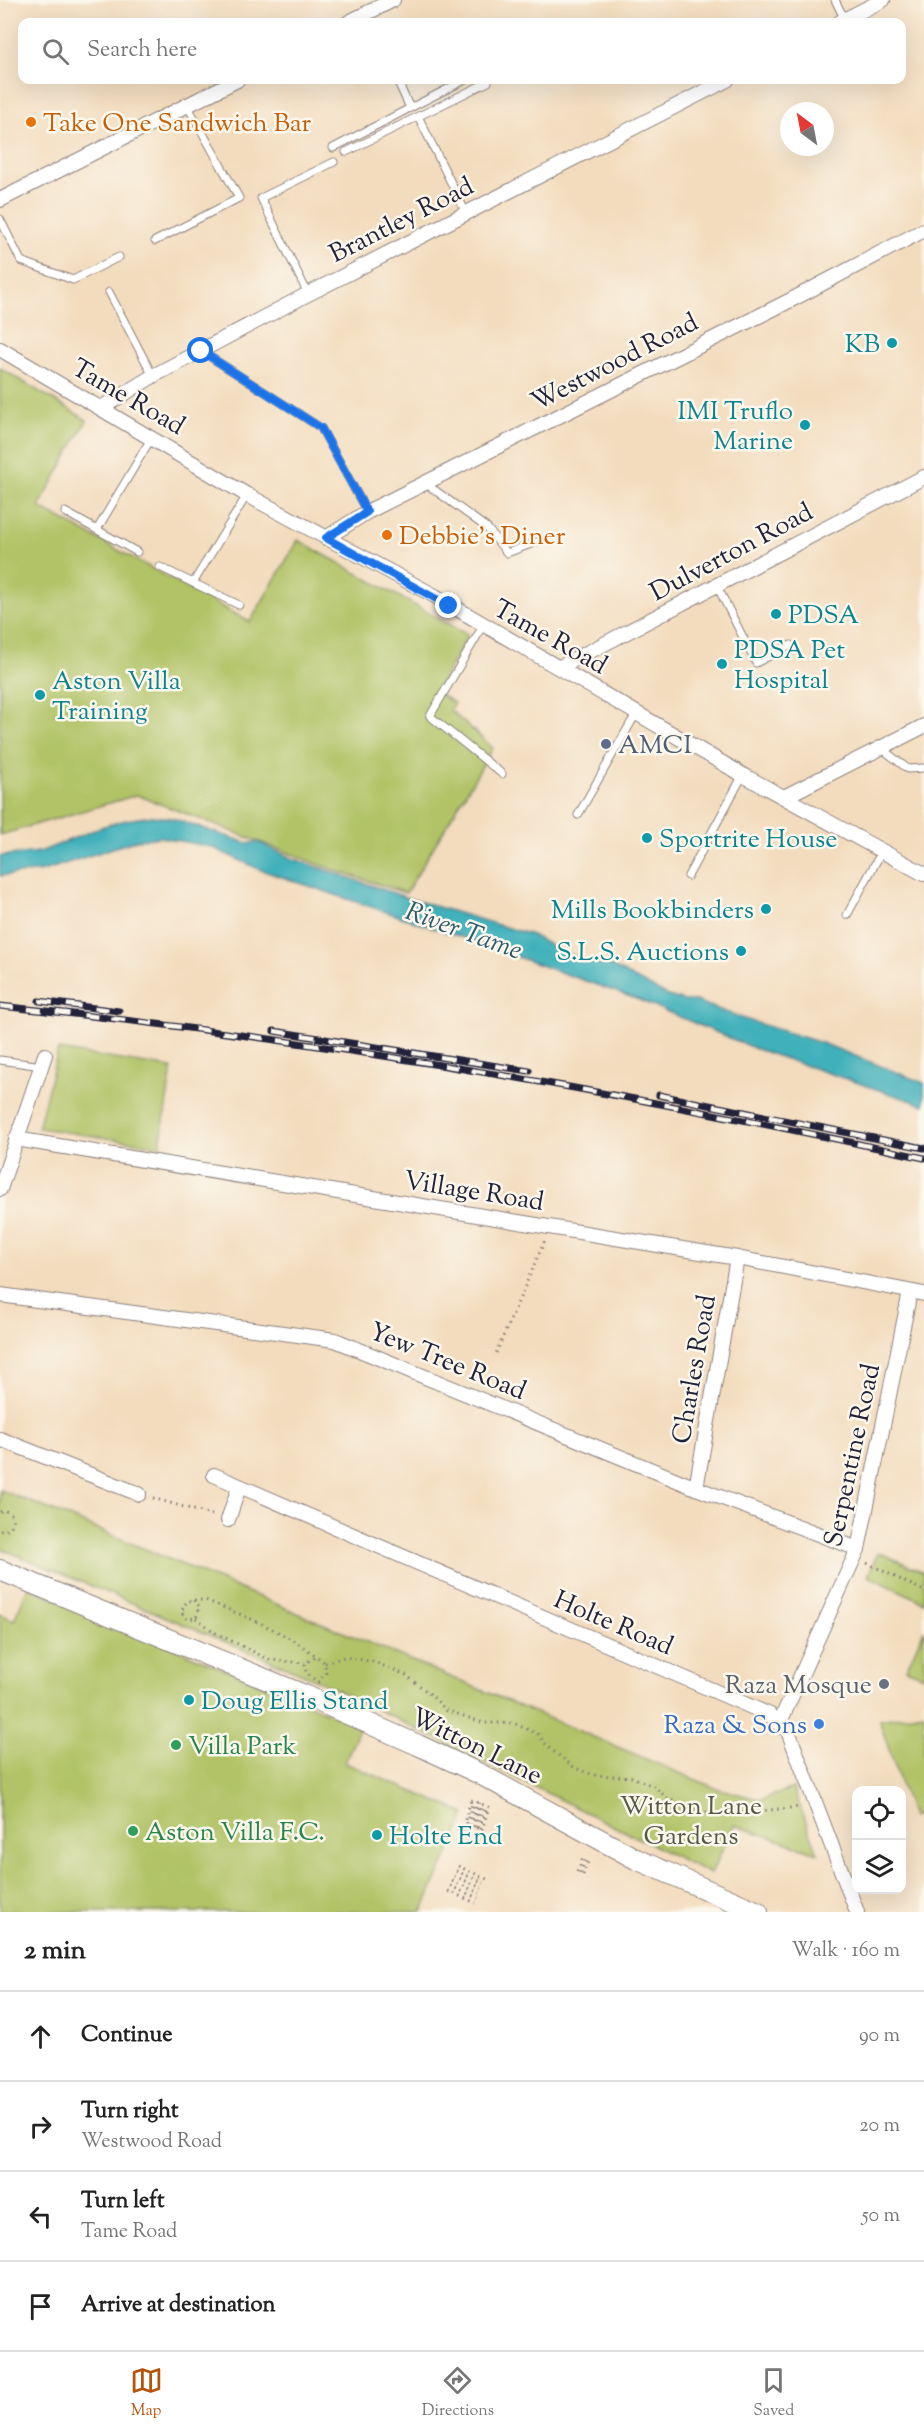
<!DOCTYPE html>
<meta charset="utf-8">
<style>
body{margin:0;font-family:"Sorts Mill Goudy",serif;background:#f6f6f6;color:#222}
.controls{position:absolute;right:18px;bottom:18px;display:grid;overflow:hidden;border-radius:12px;box-shadow:0 6px 24px #0002}
.controls button{width:54px;height:54px;display:grid;place-items:center;padding:0;border:0;border-bottom:2px solid #e0e0e0;background:#fff;color:#222;font:30px sans-serif}
.compass{position:absolute;left:780px;top:102px;width:54px;height:54px;border-radius:50%;background:#fff;box-shadow:0 6px 24px #0002;rotate:328deg}
.stop{position:absolute;width:18px;height:18px;margin:-14px;border:4px solid #1a73e8;border-radius:50%;background:#fff}
.stop.end{background:#1a73e8;border-color:#fff;box-shadow:0 2px 6px #0008}
.list{margin:0;padding:0;list-style:none}
h2{display:flex;justify-content:space-between;align-items:center;height:78px;margin:0;padding:0 24px;font-size:26px}
h2 small{font-size:20px;font-weight:400;color:#767676}
.list li{display:grid;grid-template-columns:39px 1fr auto;gap:18px;align-items:center;box-sizing:border-box;height:90px;padding:0 24px;border-top:2px solid #e0e0e0}
.list b{display:block;font-size:22px;white-space:nowrap}
.list p{margin:0;font-size:20px;white-space:nowrap;color:#767676}
.list em{font-size:20px;font-style:normal;color:#767676}
.icon{flex:none;width:33px;height:33px;fill:none;stroke:currentColor;stroke-width:2;stroke-linecap:round;stroke-linejoin:round}
.map{position:relative;flex:none;width:924px;height:1912px;overflow:hidden}
.search{position:absolute;background:#fff;box-shadow:0 6px 24px #0002;left:18px;right:18px;top:18px;height:66px;display:flex;align-items:center;gap:15px;box-sizing:border-box;padding:0 21px;border-radius:12px;color:#767676;font-size:22px}
.sheet{height:438px;background:#fff}
nav{display:flex;justify-content:space-around;align-items:center;box-sizing:border-box;height:84px;border-top:2px solid #e0e0e0;background:#fff;font-size:16px;color:#767676}
nav a{display:grid;justify-items:center;gap:3px}
nav .on{color:#b45309}
.map>svg:first-child{display:block}
.green{fill:#b1c366;stroke:#6a7250;stroke-width:1.5}
.water{fill:#40b0ba;stroke:#31697a;stroke-width:1.5}
.lines{fill:none;stroke-linecap:round;stroke-linejoin:round}
.lane-casing{stroke:#8a7f7c;stroke-width:9}
.street-casing{stroke:#8a7f7c;stroke-width:16}
.secondary-casing{stroke:#8a7f7c;stroke-width:22}
.path{stroke:#8a7f7c;stroke-width:3;stroke-dasharray:1.5 4.5;stroke-linecap:butt}
.lane{stroke:#fff;stroke-width:7}
.street{stroke:#fff;stroke-width:14}
.secondary{stroke:#fff;stroke-width:20}
.rail-casing{stroke:#22223b;stroke-width:7}
.rail{stroke:#fbf7ec;stroke-width:4.5;stroke-dasharray:14;stroke-linecap:butt}
.route{stroke:#1a73e8;stroke-width:8}
.food-dot{fill:#e8710a;stroke:#fbf7ec;stroke-width:2}
.culture-dot{fill:#0f9aa8;stroke:#fbf7ec;stroke-width:2}
.service-dot{fill:#5c6f8a;stroke:#fbf7ec;stroke-width:2}
.worship-dot{fill:#6b7280;stroke:#fbf7ec;stroke-width:2}
.shop-dot{fill:#3f7fe0;stroke:#fbf7ec;stroke-width:2}
.leisure-dot{fill:#2e9e5b;stroke:#fbf7ec;stroke-width:2}
.labels{text-anchor:middle;stroke-width:5;stroke-linejoin:round;paint-order:stroke}
.food-label{font-size:26px;fill:#c56008;stroke:#fbf7ec;text-anchor:start}
.street-label{font-size:26px;fill:#22223b;stroke:#fbf7ec}
.culture-label{font-size:26px;fill:#0d838f;stroke:#fbf7ec;text-anchor:start}
.service-label{font-size:26px;fill:#4e5e75;stroke:#fbf7ec;text-anchor:start}
.worship-label{font-size:26px;fill:#5b616d;stroke:#fbf7ec;text-anchor:end}
.shop-label{font-size:26px;fill:#366cbe;stroke:#fbf7ec;text-anchor:end}
.leisure-label{font-size:26px;fill:#27864d;stroke:#fbf7ec;text-anchor:start}
.park-label{font-size:26px;fill:#545a4a;stroke:#fbf7ec}
.water-label{font-size:27px;font-style:italic;fill:#2e5b6e;stroke:#fbf7ec}
</style>
<div class="map">
<svg width="924" height="1912" viewBox="0 0 924 1912">
<rect width="100%" height="100%" fill="#fbf7ec"/>
<filter id="ink" filterUnits="userSpaceOnUse"><feTurbulence type="fractalNoise" baseFrequency=".0167" numOctaves="2"/><feDisplacementMap in="SourceGraphic" scale="12" xChannelSelector="R" yChannelSelector="G"/><feConvolveMatrix kernelMatrix="1 2 1 2 8 2 1 2 1" color-interpolation-filters="sRGB"/></filter>
<filter id="wash" filterUnits="userSpaceOnUse"><feTurbulence type="fractalNoise" baseFrequency=".008" numOctaves="4" result="noise"/><feDisplacementMap in="SourceGraphic" scale="24" xChannelSelector="R" yChannelSelector="G"/><feGaussianBlur stdDeviation="1.35" result="paint"/><feColorMatrix in="noise" values="0 0 0 0 0 0 0 0 0 0 0 0 0 0 0 0 0 1.4 0 .05"/><feComposite in="paint" operator="in"/></filter>
<g filter="url(#wash)">
<rect width="100%" height="100%" fill="#f3dcbd"/>
<g class="green">
<path d="M0 368 87 420 39 507 250 622 298 540 468 635 436 692 454 703 450 710 493 748 406 893 328 868 137 795 0 835Z"/>
<path d="M58 1050 172 1068 160 1146 38 1128Z"/>
<path d="M0 1490 59 1513 713 1787 761 1800 793 1788 818 1853 734 1825 711 1874 317 1680 0 1548Z"/>
<path d="M878 1552 924 1572V1602L868 1576Z"/>
<path d="M28 1587 360 1726 345 1763 466 1814 422 1912H0V1614L14 1620Z"/>
<path d="M924 1630V1676L906 1669Z"/>
<path d="M924 1713V1813L912 1817 879 1720Z"/>
</g>
<path class="water" d="M152 816 172 818 247 843 258 842 291 858 408 898 532 935 551 946 585 961 611 966 666 995 684 1001H696L744 1019 822 1043 924 1083V1105L756 1049 639 1000 461 937 261 870 211 847 160 837 137 840 43 871 0 876V856L40 852 104 826 126 820Z"/>
</g>
<g filter="url(#ink)">
<g class="lines">
<defs>
<g id="lane">
<path d="M835 0 845 20"/>
<path d="M397 80 410 108 465 80"/>
<path d="M418 116 466 213"/>
<path d="M333 148 410 108"/>
<path d="M346 152 488 82"/>
<path d="M0 219 21 261 73 280 119 257"/>
<path d="M155 241 239 198 187 105"/>
<path d="M109 292 153 376"/>
<path d="M308 294 261 198 334 162"/>
<path d="M201 351 321 428 367 512"/>
<path d="M425 483 487 528 507 553 547 538"/>
<path d="M65 512 137 552"/>
<path d="M98 528 152 437"/>
<path d="M160 567 239 605"/>
<path d="M193 583 247 495"/>
<path d="M717 586 756 663 791 645"/>
<path d="M483 626 430 716 502 774"/>
<path d="M881 748 908 769 924 768"/>
<path d="M578 815 637 712"/>
<path d="M688 876 743 775"/>
<path d="M847 915 882 851"/>
<path d="M0 1060 42 1066"/>
</g>
<g id="street">
<path d="M349 22 393 0"/>
<path d="M840 22 883 0"/>
<path d="M0 200 237 80"/>
<path d="M0 349 247 495 435 596 743 775 924 874"/>
<path d="M101 408 153 376 308 294 727 80"/>
<path d="M326 538 367 512 791 300 924 230"/>
<path d="M560 667 924 477"/>
<path d="M784 797 924 726"/>
<path d="M16 1139 737 1258 924 1294"/>
<path d="M0 1189 45 1055"/>
<path d="M0 1295 335 1340 696 1488 858 1549"/>
<path d="M0 1439 139 1494"/>
<path d="M214 1475 770 1715 788 1731 857 1912"/>
<path d="M696 1488 737 1258"/>
<path d="M228 1520 239 1487"/>
<path d="M780 1722 858 1549 910 1292"/>
</g>
<path id="secondary" d="M0 1570 304 1695 418 1745 480 1774 636 1859 758 1912"/>
</defs>
<use href="#lane" class="lane-casing"/>
<use href="#street" class="street-casing"/>
<use href="#secondary" class="secondary-casing"/>
<g class="path">
<path d="M496 1353 545 1240"/>
<path d="M153 1498 215 1516"/>
<path d="M0 1512 4 1510 11 1514 13 1520 11 1526 6 1530H0"/>
<path d="M867 1563 924 1591"/>
<path d="M194 1600H205C249 1618 288 1632 325 1663L326 1673 318 1682 306 1673 305 1663 318 1656"/>
<path d="M194 1600 200 1607 196 1618 187 1619 181 1612 187 1601Z"/>
<path d="M196 1618 216 1633 270 1660 305 1663"/>
<path d="M325 1663 345 1657 374 1662 406 1675 430 1694 446 1710 484 1723H513L538 1734 548 1747 575 1768 594 1775 632 1777 653 1786 669 1799 685 1807 705 1812 728 1814 800 1807"/>
<path d="M471 1800 489 1807 482 1830 464 1823Z"/>
<path d="M466 1824 473 1801"/>
<path d="M469 1825 475 1802"/>
<path d="M471 1826 478 1802"/>
<path d="M473 1827 480 1803"/>
<path d="M475 1827 482 1804"/>
<path d="M478 1828 485 1805"/>
<path d="M480 1829 487 1806"/>
<path d="M458 1866 487 1879"/>
<path d="M456 1871 484 1883"/>
<path d="M577 1872 583 1857"/>
<path d="M580 1873 586 1858"/>
<path d="M583 1875 589 1859"/>
<path d="M454 1876 482 1888"/>
<path d="M452 1881 480 1893"/>
<path d="M450 1886 478 1898"/>
<path d="M448 1891 476 1903"/>
</g>
<use href="#lane" class="lane"/>
<use href="#street" class="street"/>
<use href="#secondary" class="secondary"/>
<defs>
<g id="rail">
<path d="M39 1001 119 1011"/>
<path d="M0 1006C310 1038 619 1091 924 1158"/>
<path d="M274 1031 529 1071"/>
<path d="M659 1095 924 1148"/>
</g>
</defs>
<use href="#rail" class="rail-casing"/>
<use href="#rail" class="rail"/>
</g>
</g>
<g class="lines" filter="url(#ink)">
<path class="route" d="M201 351 321 428 367 512 326 538 449 606"/>
</g>
<g class="food-dot">
<circle cx="31" cy="122" r="6"/>
<circle cx="387" cy="535" r="6"/>
</g>
<g class="culture-dot">
<circle cx="892" cy="343" r="6"/>
<circle cx="805" cy="425" r="6"/>
<circle cx="776" cy="614" r="6"/>
<circle cx="722" cy="664" r="6"/>
<circle cx="40" cy="695" r="6"/>
<circle cx="647" cy="838" r="6"/>
<circle cx="766" cy="909" r="6"/>
<circle cx="741" cy="951" r="6"/>
<circle cx="189" cy="1700" r="6"/>
<circle cx="377" cy="1835" r="6"/>
</g>
<circle class="service-dot" cx="606" cy="744" r="6"/>
<circle class="worship-dot" cx="884" cy="1684" r="6"/>
<circle class="shop-dot" cx="819" cy="1724" r="6"/>
<g class="leisure-dot">
<circle cx="176" cy="1745" r="6"/>
<circle cx="133" cy="1831" r="6"/>
</g>
<g class="labels">
<g class="food-label">
<text x="43" y="131">Take One Sandwich Bar</text>
<text x="399" y="544">Debbie's Diner</text>
</g>
<g class="street-label">
<text transform="translate(401 219) rotate(-27)" y="9">Brantley Road</text>
<text transform="translate(614 361) rotate(-27)" y="9">Westwood Road</text>
<text transform="translate(129 396) rotate(30)" y="9">Tame Road</text>
<text transform="translate(731 551) rotate(-28)" y="9">Dulverton Road</text>
<text transform="translate(551 636) rotate(29)" y="9">Tame Road</text>
<text transform="translate(474 1190) rotate(9)" y="9">Village Road</text>
<text transform="translate(448 1360) rotate(22)" y="9">Yew Tree Road</text>
<text transform="translate(693 1369) rotate(-80)" y="9">Charles Road</text>
<text transform="translate(851 1455) rotate(-78)" y="9">Serpentine Road</text>
<text transform="translate(614 1622) rotate(23)" y="9">Holte Road</text>
<text transform="translate(477 1745) rotate(26)" y="9">Witton Lane</text>
</g>
<g class="culture-label">
<text x="880" y="352" text-anchor="end">KB</text>
<text x="793" y="419" text-anchor="end">IMI Truflo<tspan x="793" dy="30">Marine</tspan></text>
<text x="788" y="623">PDSA</text>
<text x="734" y="658">PDSA Pet<tspan x="734" dy="30">Hospital</tspan></text>
<text x="52" y="689">Aston Villa<tspan x="52" dy="30">Training</tspan></text>
<text x="659" y="847">Sportrite House</text>
<text x="754" y="918" text-anchor="end">Mills Bookbinders</text>
<text x="729" y="960" text-anchor="end">S.L.S. Auctions</text>
<text x="201" y="1709">Doug Ellis Stand</text>
<text x="389" y="1844">Holte End</text>
</g>
<g class="service-label">
<text x="618" y="753">AMCI</text>
</g>
<g class="worship-label">
<text x="872" y="1693">Raza Mosque</text>
</g>
<g class="shop-label">
<text x="807" y="1733">Raza &amp; Sons</text>
</g>
<g class="leisure-label">
<text x="188" y="1754">Villa Park</text>
<text x="145" y="1840">Aston Villa F.C.</text>
</g>
<g class="park-label">
<text x="691" y="1814">Witton Lane<tspan x="691" dy="30">Gardens</tspan></text>
</g>
<g class="water-label">
<text transform="translate(464 930) rotate(20)" y="9">River Tame</text>
</g>
</g>
</svg>
<div class="controls">
<button><svg class="icon" aria-label="locate" viewBox="0 0 24 24"><circle cx="12" cy="12" r="6"/><path d="M12 2v4M12 18v4M2 12h4M18 12h4"/></svg></button>
<button><svg class="icon" aria-label="layers" viewBox="0 0 24 24"><path d="M12 4l9 5-9 5-9-5zM3 14l9 5 9-5"/></svg></button>
</div>
<svg class="compass" viewBox="-18 -18 36 36"><path d="M0-13l5 13h-10z" fill="#e53935"/><path d="M0 13l5-13h-10z" fill="#767676"/></svg>
<div class="stop" style="left:201px;top:351px"></div>
<div class="stop end" style="left:449px;top:606px"></div>
<div class="search"><svg class="icon" aria-label="search" viewBox="0 0 24 24"><circle cx="10" cy="10" r="6"/><path d="M15 15l6 6"/></svg>Search here</div>
</div>
<section class="sheet">
<h2>2 min<small>Walk · 160 m</small></h2>
<ul class="list">
<li><svg class="icon" aria-label="ahead" viewBox="0 0 24 24"><path d="M12 20V5M6 11l6-6 6 6"/></svg><div><b>Continue</b></div><em>90 m</em></li>
<li><svg class="icon" aria-label="right" viewBox="0 0 24 24"><path d="M7 20v-9h11M14 6l5 5-5 5"/></svg><div><b>Turn right</b><p>Westwood Road</p></div><em>20 m</em></li>
<li><svg class="icon" aria-label="left" viewBox="0 0 24 24"><path d="M17 20v-9H6M10 6l-5 5 5 5"/></svg><div><b>Turn left</b><p>Tame Road</p></div><em>50 m</em></li>
<li><svg class="icon" aria-label="arrive" viewBox="0 0 24 24"><path d="M6 21V4h12l-3 4 3 4H6"/></svg><div><b>Arrive at destination</b></div></li>
</ul>
</section>
<nav>
<a class="on"><svg class="icon" aria-label="map" viewBox="0 0 24 24"><path d="M3 6l6-2 6 2 6-2v14l-6 2-6-2-6 2zM9 4v14M15 6v14"/></svg>Map</a>
<a><svg class="icon" aria-label="directions" viewBox="0 0 24 24"><path d="M12 3l9 9-9 9-9-9zM9 14v-3h6M13 9l2 2-2 2"/></svg>Directions</a>
<a><svg class="icon" aria-label="saved" viewBox="0 0 24 24"><path d="M7 4h10v16l-5-4-5 4z"/></svg>Saved</a>
</nav>
